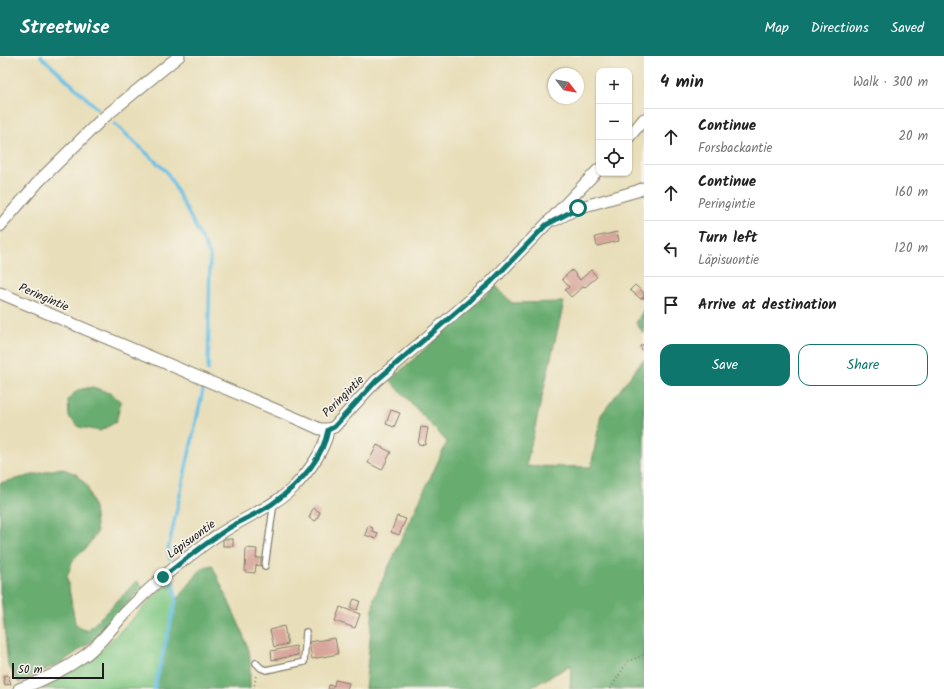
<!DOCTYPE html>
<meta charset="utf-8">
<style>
body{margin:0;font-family:Kalam,sans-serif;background:#f2f2f2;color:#222}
.controls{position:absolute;right:12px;top:12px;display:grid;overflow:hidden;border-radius:8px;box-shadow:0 1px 3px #0004}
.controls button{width:36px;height:36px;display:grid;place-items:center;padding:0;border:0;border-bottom:1px solid #e0e0e0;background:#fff;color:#222;font:20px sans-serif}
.compass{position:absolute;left:548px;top:12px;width:36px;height:36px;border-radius:50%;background:#fff;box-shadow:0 1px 3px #0004;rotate:121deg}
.scale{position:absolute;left:12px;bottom:10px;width:92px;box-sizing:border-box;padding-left:4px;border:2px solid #1c1c1c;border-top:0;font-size:11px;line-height:14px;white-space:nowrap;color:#1c1c1c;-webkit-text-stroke:3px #f7f3e8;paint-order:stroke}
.stop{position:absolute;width:12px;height:12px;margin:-9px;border:3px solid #0f766e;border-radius:50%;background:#fff}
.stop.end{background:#0f766e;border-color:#fff;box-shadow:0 1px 4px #0008}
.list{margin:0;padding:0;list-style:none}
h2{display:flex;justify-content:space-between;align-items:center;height:52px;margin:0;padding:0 16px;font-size:17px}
h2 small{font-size:13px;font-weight:400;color:#767676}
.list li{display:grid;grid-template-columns:26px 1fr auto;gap:12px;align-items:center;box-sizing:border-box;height:56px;padding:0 16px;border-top:1px solid #e0e0e0}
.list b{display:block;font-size:15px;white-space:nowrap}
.list p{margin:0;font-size:13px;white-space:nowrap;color:#767676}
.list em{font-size:13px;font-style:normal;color:#767676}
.actions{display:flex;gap:8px;padding:12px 16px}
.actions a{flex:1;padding:9px 0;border:1px solid #0f766e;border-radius:12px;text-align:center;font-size:14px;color:#0f766e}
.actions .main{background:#0f766e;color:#fff}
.icon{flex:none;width:22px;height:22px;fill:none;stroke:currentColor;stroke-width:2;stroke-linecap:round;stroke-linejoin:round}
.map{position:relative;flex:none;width:644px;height:633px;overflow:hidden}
header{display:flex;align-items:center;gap:24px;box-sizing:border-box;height:56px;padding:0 20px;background:#0f766e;color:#fff}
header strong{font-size:19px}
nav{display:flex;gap:22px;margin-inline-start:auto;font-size:14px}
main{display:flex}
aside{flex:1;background:#fff}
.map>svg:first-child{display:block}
.green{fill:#7fc782;stroke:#4e724f}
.forest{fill:#67ac70;stroke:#426446}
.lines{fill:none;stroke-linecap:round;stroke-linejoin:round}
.stream{stroke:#68c0e5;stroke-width:3.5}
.building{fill:#d8a69b}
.service-casing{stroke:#827d6a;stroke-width:8}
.minor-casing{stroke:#827d6a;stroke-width:13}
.path{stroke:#827d6a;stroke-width:2;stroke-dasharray:1 3;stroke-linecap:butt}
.service{stroke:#fff;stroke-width:5.5}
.minor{stroke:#fff;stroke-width:11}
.route{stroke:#0f766e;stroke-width:5}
.labels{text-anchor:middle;stroke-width:3.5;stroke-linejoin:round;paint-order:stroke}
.street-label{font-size:12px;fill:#1c1c1c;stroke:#f7f3e8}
</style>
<header>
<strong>Streetwise</strong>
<nav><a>Map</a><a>Directions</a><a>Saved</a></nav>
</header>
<main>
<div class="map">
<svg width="644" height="633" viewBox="0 0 644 633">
<rect width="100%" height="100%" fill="#f7f3e8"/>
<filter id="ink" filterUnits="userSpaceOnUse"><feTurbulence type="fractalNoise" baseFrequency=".025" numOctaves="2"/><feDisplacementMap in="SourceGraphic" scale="8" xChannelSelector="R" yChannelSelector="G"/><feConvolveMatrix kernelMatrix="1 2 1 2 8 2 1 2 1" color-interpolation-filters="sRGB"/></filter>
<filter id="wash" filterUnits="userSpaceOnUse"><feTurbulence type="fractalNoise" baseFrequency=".012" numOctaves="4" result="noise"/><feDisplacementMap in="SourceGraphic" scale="16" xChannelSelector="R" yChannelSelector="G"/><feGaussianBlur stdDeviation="0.9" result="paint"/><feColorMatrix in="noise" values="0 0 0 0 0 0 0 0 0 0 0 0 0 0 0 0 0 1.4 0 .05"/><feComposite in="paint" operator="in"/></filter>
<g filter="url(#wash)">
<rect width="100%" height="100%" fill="#e8deb9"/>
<path class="green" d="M172 522 176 545 154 633H41L50 629 99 597Z"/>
<g class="forest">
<path d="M496 230 512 247 564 246 526 410 591 411 601 359 642 305 644 303V633H570L571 609 529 633H365L374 542 447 386 390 324Z"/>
<path d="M644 253V278L636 267Z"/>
<path d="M93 331 112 338 121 346 116 366 100 375 79 371 69 361 68 344 77 334Z"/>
<path d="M61 412 76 418 87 430 94 452 97 477 85 493 72 506 67 521 75 567 82 573 88 574 137 525 143 531 92 585 64 605 19 627 8 609 1 539H0V427Z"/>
<path d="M212 509 242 575 250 600V633H154L176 545 202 512Z"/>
</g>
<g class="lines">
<g class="stream">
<path d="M41 0 98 53"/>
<path d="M115 68 167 116 210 199 208 314"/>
<path d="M170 503 168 494 203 334"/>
<path d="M154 633 176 545 173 526"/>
</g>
</g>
<g id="blocks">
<g class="building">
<path d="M617 176 619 185 597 190 595 181Z"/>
<path d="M572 214 580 224 591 214 597 221 585 231 584 230 571 241 565 234 569 231 562 223Z"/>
<path d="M635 229 644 237V243L643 241 641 243 630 234Z"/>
<path d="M644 288V297L640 290Z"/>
<path d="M391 354 400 357 394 371 386 368Z"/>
<path d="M421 371 428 372 425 389 418 388Z"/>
<path d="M377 389 391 396 382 414 368 407Z"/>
<path d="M313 452 320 456 316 465 309 462Z"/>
<path d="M397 460 406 463 399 479 391 476Z"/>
<path d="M368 470 373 472 372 475 378 477 376 483 365 479Z"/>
<rect x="223" y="483" width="10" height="7"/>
<path d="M246 492 257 493 256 502H261V510L256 509 255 517 245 516Z"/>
<path d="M354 543 360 545 357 554 350 552Z"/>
<path d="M340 551 360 558 355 572 335 565Z"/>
<path d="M284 570 288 588 274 591 270 574Z"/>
<path d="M335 582 338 598 312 603 309 586Z"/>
<path d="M296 590 298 599 272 604 271 595Z"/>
<path d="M8 619 11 628 5 629 3 620Z"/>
<path d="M335 624 349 627 347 633H328L329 629 334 630Z"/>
</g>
</g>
</g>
<g filter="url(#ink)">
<use href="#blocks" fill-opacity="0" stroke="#827d6a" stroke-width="1"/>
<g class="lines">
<defs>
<g id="service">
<path d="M265 510 274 446"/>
<path d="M256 607 261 612 266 614 304 606 306 576"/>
</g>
<g id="minor">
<path d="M629 81 644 63"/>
<path d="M555 164 578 152 637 135 644 132"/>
<path d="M0 170 40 124 102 63 179 0"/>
<path d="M0 237 300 364 320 373H328L334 371 376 325 490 227 599 113"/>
<path d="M19 633C42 625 64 614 84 600 100 589 112 571 126 556 147 534 171 513 196 495 207 486 219 478 231 471 252 458 277 448 295 430 307 417 319 402 325 385 327 382 327 377 328 373"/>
</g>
</defs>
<use href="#service" class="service-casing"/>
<use href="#minor" class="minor-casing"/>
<g class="path">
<path d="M254 633 256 618"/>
<path d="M611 633 612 630 628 605 644 599"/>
</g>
<use href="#service" class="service"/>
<use href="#minor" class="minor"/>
</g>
</g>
<g class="lines" filter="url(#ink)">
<path class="route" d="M163 521C184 504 206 487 229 472 243 463 259 457 272 448 297 430 322 405 328 374L334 371 376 325 490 227 546 169 578 152"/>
</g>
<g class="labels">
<g class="street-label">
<text transform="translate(44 241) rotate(23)" y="4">Peringintie</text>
<text transform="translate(343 340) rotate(-45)" y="4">Peringintie</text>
<text transform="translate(191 483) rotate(-36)" y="4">Läpisuontie</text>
</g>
</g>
</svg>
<div class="controls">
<button>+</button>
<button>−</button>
<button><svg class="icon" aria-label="locate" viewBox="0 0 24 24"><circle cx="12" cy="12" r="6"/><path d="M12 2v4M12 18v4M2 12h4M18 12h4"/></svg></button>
</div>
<svg class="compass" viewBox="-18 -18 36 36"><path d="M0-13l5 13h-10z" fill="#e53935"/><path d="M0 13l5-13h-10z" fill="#767676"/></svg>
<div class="scale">50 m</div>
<div class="stop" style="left:578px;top:152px"></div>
<div class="stop end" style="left:163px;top:521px"></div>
</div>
<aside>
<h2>4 min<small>Walk · 300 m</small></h2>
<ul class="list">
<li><svg class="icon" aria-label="ahead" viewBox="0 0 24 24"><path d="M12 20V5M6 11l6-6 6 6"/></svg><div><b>Continue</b><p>Forsbackantie</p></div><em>20 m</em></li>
<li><svg class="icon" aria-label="ahead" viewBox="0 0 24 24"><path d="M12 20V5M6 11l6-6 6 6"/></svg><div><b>Continue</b><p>Peringintie</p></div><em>160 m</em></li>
<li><svg class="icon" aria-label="left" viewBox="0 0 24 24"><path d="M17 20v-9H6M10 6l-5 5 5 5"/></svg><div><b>Turn left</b><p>Läpisuontie</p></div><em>120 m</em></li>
<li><svg class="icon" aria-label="arrive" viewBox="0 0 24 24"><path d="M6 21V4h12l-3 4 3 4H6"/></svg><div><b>Arrive at destination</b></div></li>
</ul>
<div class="actions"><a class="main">Save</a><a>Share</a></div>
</aside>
</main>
